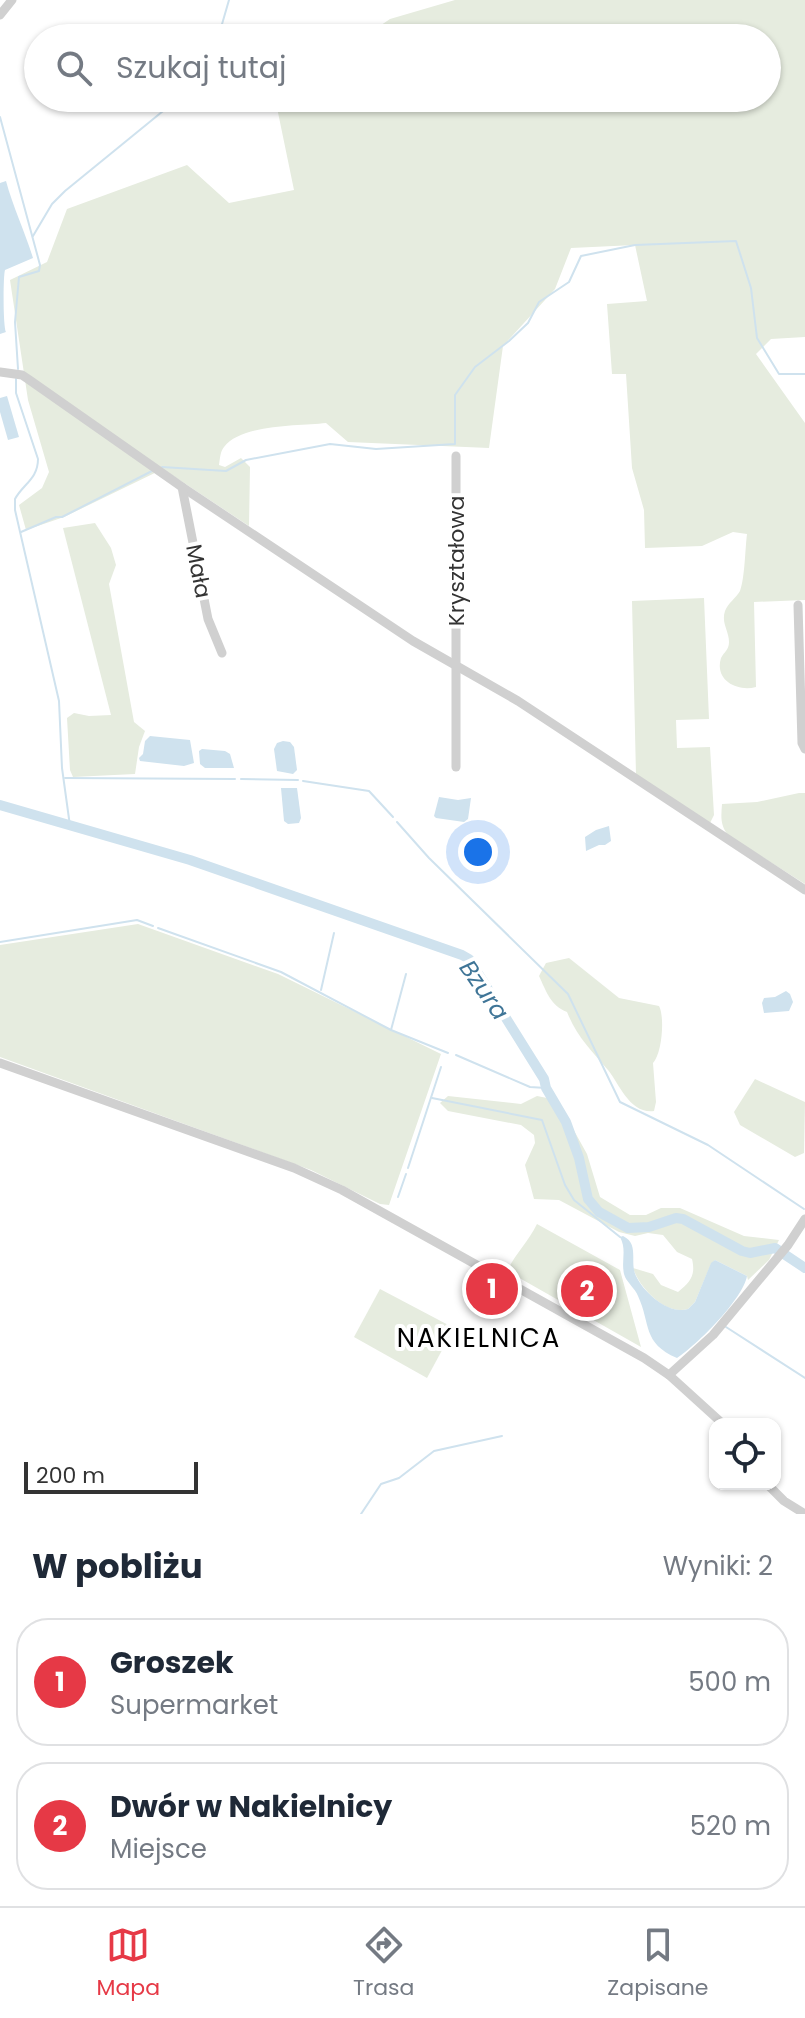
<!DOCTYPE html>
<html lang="pl">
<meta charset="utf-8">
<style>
body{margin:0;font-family:Poppins,sans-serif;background:#f6f6f7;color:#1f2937}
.controls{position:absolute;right:24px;bottom:24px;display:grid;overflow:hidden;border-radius:16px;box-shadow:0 2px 6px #0004}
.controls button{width:72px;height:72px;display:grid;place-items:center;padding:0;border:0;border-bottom:2px solid #e0e1e3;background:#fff;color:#1f2937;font:40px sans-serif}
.scale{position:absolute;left:24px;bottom:20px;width:174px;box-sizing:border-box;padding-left:8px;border:4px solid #333;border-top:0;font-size:22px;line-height:28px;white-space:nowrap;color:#333;-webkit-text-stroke:6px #fff;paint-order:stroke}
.you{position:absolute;left:478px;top:852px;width:28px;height:28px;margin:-20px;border:6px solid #fff;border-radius:50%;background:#1a73e8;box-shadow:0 0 0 12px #1a73e833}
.badge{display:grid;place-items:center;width:52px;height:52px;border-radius:50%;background:#e63946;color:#fff;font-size:26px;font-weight:700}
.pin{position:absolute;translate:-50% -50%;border:4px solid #fff;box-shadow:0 2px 8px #0006}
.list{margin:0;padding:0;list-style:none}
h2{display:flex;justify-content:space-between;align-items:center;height:104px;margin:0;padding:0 32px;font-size:34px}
h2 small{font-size:26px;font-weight:400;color:#747a83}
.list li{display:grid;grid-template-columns:52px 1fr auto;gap:24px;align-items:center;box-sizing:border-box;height:128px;margin:0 16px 16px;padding:0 16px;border:2px solid #e0e1e3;border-radius:32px}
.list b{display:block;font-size:30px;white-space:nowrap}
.list p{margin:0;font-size:26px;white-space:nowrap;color:#747a83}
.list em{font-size:26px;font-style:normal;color:#747a83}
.icon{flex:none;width:44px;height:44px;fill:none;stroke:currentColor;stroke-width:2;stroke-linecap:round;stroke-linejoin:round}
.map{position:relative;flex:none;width:805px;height:1514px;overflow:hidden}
.search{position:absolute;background:#fff;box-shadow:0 2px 6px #0004;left:24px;right:24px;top:24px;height:88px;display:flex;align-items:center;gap:20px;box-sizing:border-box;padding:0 28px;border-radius:44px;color:#747a83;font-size:30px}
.sheet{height:392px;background:#fff}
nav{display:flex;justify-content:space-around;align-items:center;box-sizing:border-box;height:112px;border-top:2px solid #e0e1e3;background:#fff;font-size:22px;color:#747a83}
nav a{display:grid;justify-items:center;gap:4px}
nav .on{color:#e63946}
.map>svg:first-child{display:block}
.green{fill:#e6ecdf}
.water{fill:#cfe2ee}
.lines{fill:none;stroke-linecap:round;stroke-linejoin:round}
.stream{stroke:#cfe2ee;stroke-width:2}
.river{stroke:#cfe2ee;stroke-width:10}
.minor{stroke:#d0d0d0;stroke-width:9}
.labels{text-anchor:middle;stroke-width:8;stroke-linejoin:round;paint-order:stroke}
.street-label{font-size:22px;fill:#333;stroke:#fff}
.water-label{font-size:24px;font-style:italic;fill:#3f7597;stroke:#fff}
.quarter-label{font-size:26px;letter-spacing:2px;fill:#000;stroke:#fff}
</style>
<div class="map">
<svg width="805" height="1514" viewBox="0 0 805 1514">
<rect width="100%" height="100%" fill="#fff"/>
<g class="green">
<path d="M455 0H805V337L771 339 756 354 805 423V600L754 602 756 687C738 692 714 681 721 658 724 652 729 650 729 642 729 631 721 623 725 611 728 603 736 598 740 591 745 577 745 550 747 534L733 532 702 546 645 548 644 510 632 468 626 374H612L607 304 647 301 635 245 571 248 555 289 503 346 489 448 348 442 326 423C300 426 241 424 224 447 220 452 220 459 219 465L225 467 241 458 250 467 249 526 163 469 64 517 26 530 19 505 42 488 49 472 28 400 10 280 47 262 67 209 187 165 229 203 294 190 275 98H767V38H362L390 19Z"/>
<path d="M95 523 111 548 116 565 109 584 134 722 145 731 139 747 135 774 73 777 70 770 67 718 74 713 89 716 111 715 63 528Z"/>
<path d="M704 598 709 719 676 720 677 748 710 747 714 815 710 823 636 775 632 601Z"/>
<path d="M799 793H805V884L729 836C720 826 721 817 722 804L757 802Z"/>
<path d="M138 924 278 974 441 1054 389 1205 380 1204 311 1170 0 1057V945Z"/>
<path d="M569 958 619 998 659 1006C665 1017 662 1054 653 1063L656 1102 654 1111C630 1114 620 1085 608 1070 591 1050 577 1037 567 1012 551 1006 546 991 539 976L546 963Z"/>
<path d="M755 1079 805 1102 804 1153 795 1157 740 1125 734 1112Z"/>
<path d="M448 1096 521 1104 537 1096 557 1100 587 1154 600 1197 630 1215H646L661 1208H680L744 1236 779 1240 769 1260 748 1280 747 1276 715 1260 711 1264 695 1302 688 1309C665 1316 639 1287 633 1268L653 1274 661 1285 678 1292C690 1282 696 1276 692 1259L677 1252 663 1235 648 1233 635 1236 619 1232 559 1200 534 1199 525 1165 535 1143 534 1135 521 1125 448 1111 440 1103Z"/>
<path d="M537 1224 620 1270 641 1347 507 1271C516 1253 528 1242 537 1224Z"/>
<path d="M380 1289 454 1328 427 1378 354 1337Z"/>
</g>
<g class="water">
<path d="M6 181C13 207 25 232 33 258L5 270C3 277 3 326 6 332L0 334V183Z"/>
<path d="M7 396 19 437 8 440 0 412V398Z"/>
<path d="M150 736 190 740 194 763 184 766 140 761 139 758 143 754 145 741Z"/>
<path d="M283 741 290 742 294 747 297 770 293 774 277 771 274 749 277 743Z"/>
<path d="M202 749 225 751 230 754 234 768H205L200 764 199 751Z"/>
<path d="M281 788H297L301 818 299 823 288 824 284 821Z"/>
<path d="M439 797 458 800 471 798 468 819 464 822 436 818 434 816Z"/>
<path d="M609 826 611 841 605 845H599L586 851 585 837 596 830Z"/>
<path d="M786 991 790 994 793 1002 789 1011 764 1013 762 1003 764 998 775 997Z"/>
<path d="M623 1236C640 1244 629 1262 636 1276 644 1293 669 1315 688 1309L695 1302 711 1263 715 1260 747 1276C743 1299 697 1345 677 1358 642 1343 651 1324 638 1296 635 1288 626 1282 624 1274 621 1260 627 1250 620 1237Z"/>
</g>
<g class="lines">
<g class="stream">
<path d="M218 38 229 0"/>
<path d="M0 117 40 265 39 271 19 277 15 322 18 369"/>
<path d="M33 236 52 204 65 191 179 98"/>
<path d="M16 379V393L38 459C38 479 23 484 15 499V510L59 701 62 768 70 826"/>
<path d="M162 467 226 471 246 460 330 444 376 449 455 444V395L475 367 509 341 528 323 539 302 569 282 581 256 635 245 736 241 751 288 757 338 779 374H805"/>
<path d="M21 532 56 517H62L152 471"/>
<path d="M65 778 235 779"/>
<path d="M241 779 298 780"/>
<path d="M303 781 369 791 393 817"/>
<path d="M397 822 429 858 568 994 620 1102 708 1145 804 1209"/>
<path d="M158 928 281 972 391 1030 448 1053"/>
<path d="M0 942 137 920 153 926"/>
<path d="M321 990 334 933"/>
<path d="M391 1030 406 974"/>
<path d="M456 1055 530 1087 546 1088"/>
<path d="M432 1098 542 1120 565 1185 574 1200 620 1237"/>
<path d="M408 1168 441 1067"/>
<path d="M398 1197 406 1174"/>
<path d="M726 1327 805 1378"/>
<path d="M361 1514 381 1484 399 1478 434 1451 502 1436"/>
</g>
<path class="river" d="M0 805 190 860 462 955 469 959 544 1079 546 1088 566 1122 579 1158 588 1199 599 1212 628 1228 649 1227 676 1218 683 1219 742 1251 750 1253 775 1248 805 1268"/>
<g class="minor">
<path d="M0 15 12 0"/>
<path d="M0 372 22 375 28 379 182 487 413 641 518 701 805 890"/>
<path d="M456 456V767"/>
<path d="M182 487 208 619 222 653"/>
<path d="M798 605 802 743 805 749"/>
<path d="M0 1063 294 1168 342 1190 644 1358 669 1375 723 1424"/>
<path d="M669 1375 713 1335 788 1245 805 1219"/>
<path d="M767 1484 784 1501 805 1514"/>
</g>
</g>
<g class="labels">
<g class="street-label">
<text transform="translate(456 561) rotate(-90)" y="8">Kryształowa</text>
<text transform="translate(199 571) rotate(79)" y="8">Mała</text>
</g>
<g class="water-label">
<text transform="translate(484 990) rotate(55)" y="8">Bzura</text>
</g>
<g class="quarter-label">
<text x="479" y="1347">NAKIELNICA</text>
</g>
</g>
</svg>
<div class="controls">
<button><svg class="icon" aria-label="locate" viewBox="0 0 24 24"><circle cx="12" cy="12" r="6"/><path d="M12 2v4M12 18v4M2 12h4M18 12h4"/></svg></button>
</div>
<div class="scale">200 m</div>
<div class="you"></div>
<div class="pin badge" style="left:492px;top:1289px">1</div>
<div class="pin badge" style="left:587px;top:1291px">2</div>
<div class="search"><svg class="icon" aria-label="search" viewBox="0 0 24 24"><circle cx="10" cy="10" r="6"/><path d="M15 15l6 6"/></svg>Szukaj tutaj</div>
</div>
<section class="sheet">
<h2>W pobliżu<small>Wyniki: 2</small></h2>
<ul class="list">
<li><span class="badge">1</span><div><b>Groszek</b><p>Supermarket</p></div><em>500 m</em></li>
<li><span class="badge">2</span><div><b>Dwór w Nakielnicy</b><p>Miejsce</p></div><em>520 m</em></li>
</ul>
</section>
<nav>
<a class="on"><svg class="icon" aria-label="map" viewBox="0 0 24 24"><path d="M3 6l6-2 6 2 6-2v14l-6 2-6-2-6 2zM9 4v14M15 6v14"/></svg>Mapa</a>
<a><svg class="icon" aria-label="directions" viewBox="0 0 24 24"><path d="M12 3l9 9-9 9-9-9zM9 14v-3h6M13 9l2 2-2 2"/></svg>Trasa</a>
<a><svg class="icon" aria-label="saved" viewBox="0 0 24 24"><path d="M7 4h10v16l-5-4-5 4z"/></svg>Zapisane</a>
</nav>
